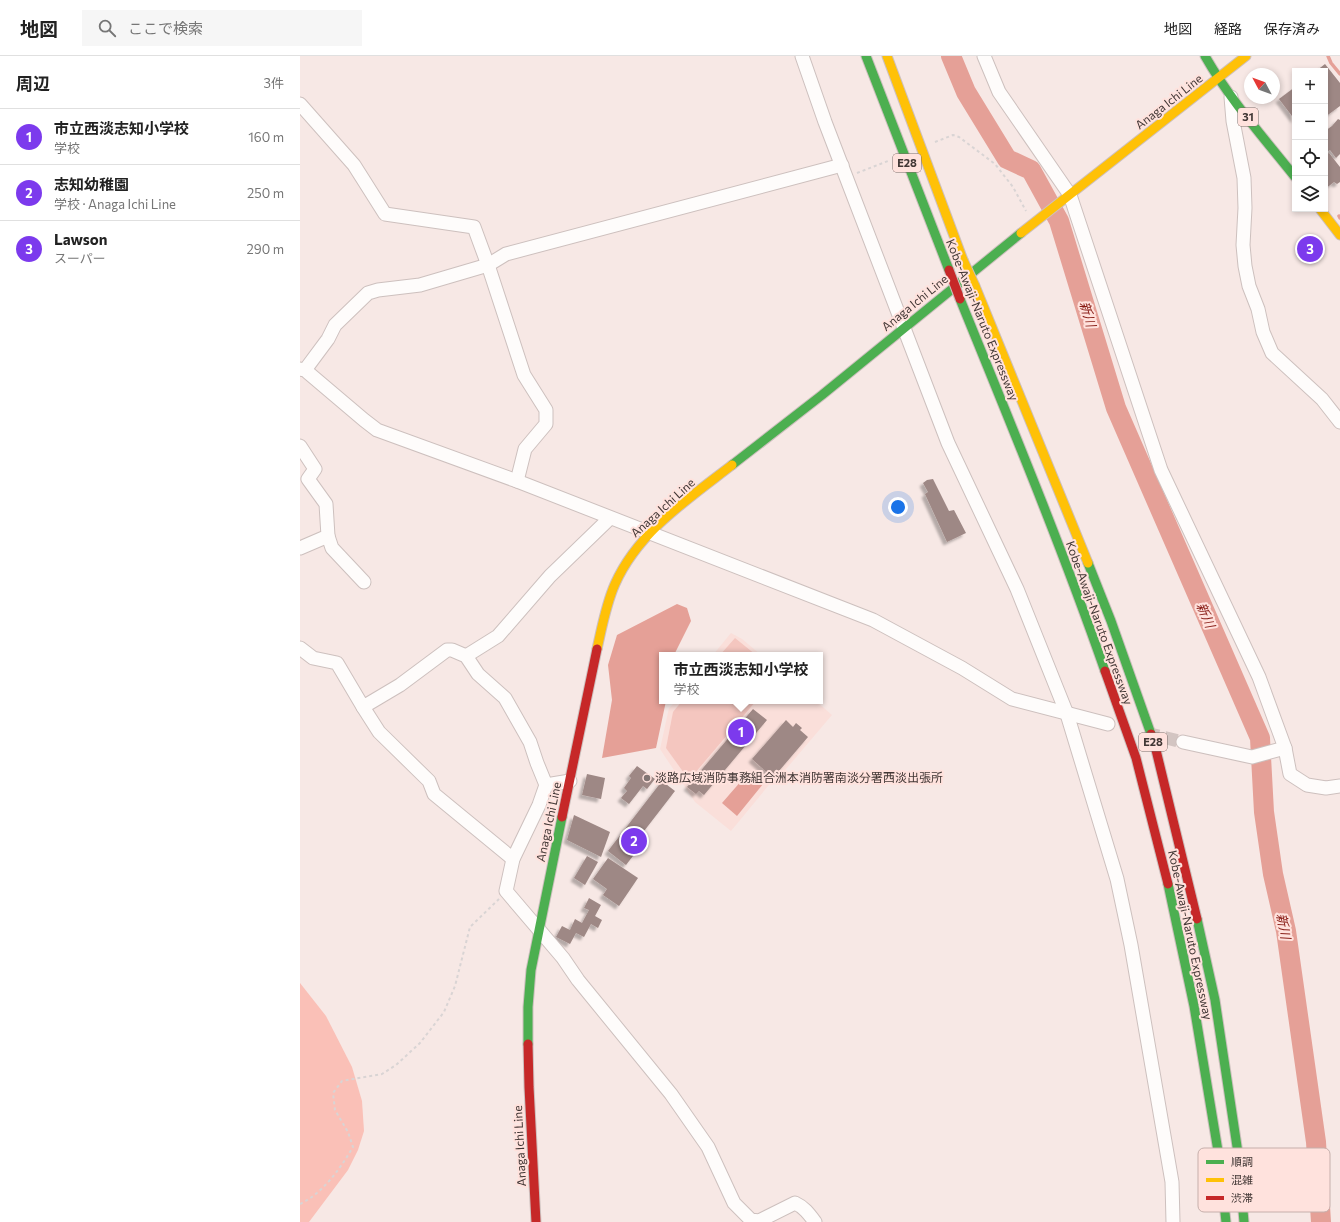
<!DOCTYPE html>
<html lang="ja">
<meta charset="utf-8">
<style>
body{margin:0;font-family:Commissioner,"Noto Sans JP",sans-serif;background:#f6f6f6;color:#222}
.controls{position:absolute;right:12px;top:12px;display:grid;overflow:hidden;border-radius:0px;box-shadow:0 2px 6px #0003}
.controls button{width:36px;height:36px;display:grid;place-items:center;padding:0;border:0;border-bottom:1px solid #e0e0e0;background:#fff;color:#222;font:20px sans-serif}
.compass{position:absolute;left:944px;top:12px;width:36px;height:36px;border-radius:50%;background:#fff;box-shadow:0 2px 6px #0003;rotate:311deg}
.you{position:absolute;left:598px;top:451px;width:14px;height:14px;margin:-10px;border:3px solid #fff;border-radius:50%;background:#1a73e8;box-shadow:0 0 0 6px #1a73e833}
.badge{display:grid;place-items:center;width:26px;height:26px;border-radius:50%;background:#7c3aed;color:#fff;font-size:13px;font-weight:700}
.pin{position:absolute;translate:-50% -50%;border:2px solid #fff;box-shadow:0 1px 4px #0006}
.popup{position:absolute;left:359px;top:596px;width:164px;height:52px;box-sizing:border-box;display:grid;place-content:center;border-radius:0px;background:#fff;filter:drop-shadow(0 1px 3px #0005);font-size:13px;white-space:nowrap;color:#767676}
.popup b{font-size:15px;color:#222}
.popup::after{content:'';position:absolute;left:50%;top:100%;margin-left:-8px;border:8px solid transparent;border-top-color:#fff}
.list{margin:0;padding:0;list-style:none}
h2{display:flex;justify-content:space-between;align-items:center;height:52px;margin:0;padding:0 16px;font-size:17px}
h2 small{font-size:13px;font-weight:400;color:#767676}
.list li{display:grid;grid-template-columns:26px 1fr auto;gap:12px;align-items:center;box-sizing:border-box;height:56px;padding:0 16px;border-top:1px solid #e0e0e0}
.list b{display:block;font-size:15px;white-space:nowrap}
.list p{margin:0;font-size:13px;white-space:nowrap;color:#767676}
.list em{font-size:13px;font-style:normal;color:#767676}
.icon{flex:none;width:22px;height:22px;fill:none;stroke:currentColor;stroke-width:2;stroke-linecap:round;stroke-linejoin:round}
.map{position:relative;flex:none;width:1040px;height:1166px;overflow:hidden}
header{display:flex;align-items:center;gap:24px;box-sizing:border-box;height:56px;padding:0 20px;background:#fff;border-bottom:1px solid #e0e0e0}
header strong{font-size:19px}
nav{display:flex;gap:22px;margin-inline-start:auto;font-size:14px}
.search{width:280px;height:36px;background:#f6f6f6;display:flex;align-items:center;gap:10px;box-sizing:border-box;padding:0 14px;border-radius:0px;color:#767676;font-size:15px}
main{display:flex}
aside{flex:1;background:#fff}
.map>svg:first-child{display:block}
.built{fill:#fadfda}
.green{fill:#f4c6bf}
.forest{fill:#fac0b7}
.water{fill:#e5a097}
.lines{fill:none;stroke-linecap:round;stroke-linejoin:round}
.stream{stroke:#e5a097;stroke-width:3.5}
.river{stroke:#e5a097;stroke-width:20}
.building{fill:#9e8885;filter:url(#shadow)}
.street-tunnel{stroke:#d3c5c2;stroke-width:13;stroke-dasharray:13 6;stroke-linecap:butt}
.street-casing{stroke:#cdc0be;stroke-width:15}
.fast-casing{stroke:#cdc0be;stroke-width:11}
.slow-casing{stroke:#cdc0be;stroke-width:11}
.jam-casing{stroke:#cdc0be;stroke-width:11}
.path{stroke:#d9d4d4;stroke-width:2;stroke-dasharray:3 3;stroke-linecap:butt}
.street{stroke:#fefcfb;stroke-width:13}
.fast{stroke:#4caf50;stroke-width:9}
.slow{stroke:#ffc107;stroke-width:9}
.jam{stroke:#c62828;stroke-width:9}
.slow-bridge-casing{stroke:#cdc0be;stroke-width:11;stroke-linecap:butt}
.jam-bridge-casing{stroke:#cdc0be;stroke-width:11;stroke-linecap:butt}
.slow-bridge{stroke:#ffc107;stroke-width:9}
.jam-bridge{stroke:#c62828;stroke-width:9}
.poi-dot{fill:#817573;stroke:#ffe2dd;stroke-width:1.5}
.labels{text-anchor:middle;stroke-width:4;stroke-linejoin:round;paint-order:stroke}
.shield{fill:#ffe2dd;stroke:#7b6a67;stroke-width:1}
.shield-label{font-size:11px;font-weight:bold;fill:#423735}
.street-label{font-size:12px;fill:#423735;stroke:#ffe2dd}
.poi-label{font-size:12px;fill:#423735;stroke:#ffe2dd;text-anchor:start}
.water-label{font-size:13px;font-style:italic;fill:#871a13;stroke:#ffe2dd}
.key{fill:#ffe2dd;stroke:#c6afab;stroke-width:1}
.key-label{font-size:11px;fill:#423735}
</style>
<header>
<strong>地図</strong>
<div class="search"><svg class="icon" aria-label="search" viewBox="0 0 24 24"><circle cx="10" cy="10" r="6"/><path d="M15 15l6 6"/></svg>ここで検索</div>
<nav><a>地図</a><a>経路</a><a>保存済み</a></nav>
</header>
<main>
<aside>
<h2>周辺<small>3件</small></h2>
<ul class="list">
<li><span class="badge">1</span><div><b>市立西淡志知小学校</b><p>学校</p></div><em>160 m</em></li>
<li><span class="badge">2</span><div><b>志知幼稚園</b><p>学校 · Anaga Ichi Line</p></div><em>250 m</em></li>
<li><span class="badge">3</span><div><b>Lawson</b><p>スーパー</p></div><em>290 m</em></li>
</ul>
</aside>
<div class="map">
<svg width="1040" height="1166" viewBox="0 0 1040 1166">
<defs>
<filter id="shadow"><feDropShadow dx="-3.5" dy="3.5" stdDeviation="1" flood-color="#0004"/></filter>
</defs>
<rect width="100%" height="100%" fill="#f7e8e5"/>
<g class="built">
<path d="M431 577 442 583 461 599H413Z"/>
<path d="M376 645H516L532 659 475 726 473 724 431 775 395 746 360 693 369 652Z"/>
</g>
<g class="green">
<path d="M435 582 456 599H420Z"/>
<path d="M382 645H456L389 724 366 692 373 656Z"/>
</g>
<path class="forest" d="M0 927 26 960 52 1011 62 1045 64 1075 58 1094 48 1114 9 1166H0Z"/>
<g class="water">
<path d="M377 548 387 552 391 565 374 599H362V645H366L356 692 302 702 312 644 308 609 317 579Z"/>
<path d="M449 716 463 728 437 760 422 747Z"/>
</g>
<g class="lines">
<g class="stream">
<path d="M1028 0 1031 7 1040 18"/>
<path d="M1039 160 1040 162"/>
</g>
<path class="river" d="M651 0 666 36 707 103 731 114 759 165 816 352 960 682 964 756 973 818 986 875 1016 1086 1021 1166"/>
</g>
<g class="building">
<path d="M1025 8 1040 27V50L1025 61V15H1016Z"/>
<path d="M995 31V64L979 43Z"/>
<path d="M1038 63 1040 64V98L1036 102 1030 94 1025 97V75L1032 70Z"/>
<path d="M1029 97 1040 111V126L1037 128 1034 126 1025 133V99Z"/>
<path d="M633 423 649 455 654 454 666 477 647 486 625 438 628 436 623 427 627 424Z"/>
<path d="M453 653 467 664 404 739 399 735 396 738 387 731Z"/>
<path d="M486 664 493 671 496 667 502 672 500 674 508 681 473 722 452 703Z"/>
<path d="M337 710 355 723 347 733 343 730 329 748 321 742 327 735 324 732 331 722 329 720Z"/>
<path d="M287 718 305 722 301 743 282 739Z"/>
<path d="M362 725 375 735 341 779 346 783 326 809 308 795Z"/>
<path d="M274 759 310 776 301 801 267 784Z"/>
<path d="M287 800 298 806 285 829 274 822Z"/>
<path d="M308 802 338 822 319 850 303 839 307 833 293 823Z"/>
<path d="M289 842 301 849 295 860 302 864 298 872 291 868 284 881 276 877 270 888 256 881 262 870 270 874 275 863 282 867 289 854 284 852Z"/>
</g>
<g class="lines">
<path class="street-tunnel" d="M846 677 883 686"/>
<defs>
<g id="street">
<path d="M502 0 525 66 648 387 717 533 767 658 817 823 831 889 872 1126 873 1166"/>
<path d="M684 0 699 36 770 139 861 414 959 621 985 692 990 718 1007 729 1026 732 1040 730"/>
<path d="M931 41 933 65 944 122 945 152 943 189 945 210 949 230 958 253 963 276 972 297 1022 343 1040 366"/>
<path d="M0 48 54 109 85 158 174 171 188 209 224 319 246 354V368L225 393 217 425"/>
<path d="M0 313 5 314 64 364 77 374 217 425 573 564 662 612 712 643 808 668"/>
<path d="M5 314 28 283 35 269 68 237 78 234 120 229 188 209 206 198 542 109"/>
<path d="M0 390 15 413 8 423 26 448 28 480 0 492"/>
<path d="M28 480 32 492 64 526"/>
<path d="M0 592 13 602 37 607 63 651 100 629 147 594H152L166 600 178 618 205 642 230 686 237 707 246 729 239 749 213 803 206 835 263 902 278 924 371 1038 408 1091 434 1147 451 1164 459 1165 495 1147C504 1151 509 1158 515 1166"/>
<path d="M166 600 198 580 250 520 310 462"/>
<path d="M63 651 79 676 129 725 134 738 213 803"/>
<path d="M883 686 952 701 985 692"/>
<path d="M246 729 270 725"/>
</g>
<g id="fast">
<path d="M566 0 649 214"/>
<path d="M905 0C930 44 964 82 995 121"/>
<path d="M660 243C710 366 761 489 805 615"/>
<path d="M432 409 522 339 721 177"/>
<path d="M788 507 811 565 851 678"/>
<path d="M868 828 894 950 919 1101 926 1166"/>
<path d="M897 863 915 944 938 1097 944 1166"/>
<path d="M228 988V951L231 914 262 761"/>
</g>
<g id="slow">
<path d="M587 0 663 204"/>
<path d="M1020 153 1040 179"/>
<path d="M721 177 946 0"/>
<path d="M675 230 788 507"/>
<path d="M297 593C302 571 306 548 315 528 338 476 388 443 432 409"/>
</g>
<g id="jam">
<path d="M805 615 836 702 868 828"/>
<path d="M851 678 856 694 897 863"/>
<path d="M262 761 297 593"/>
<path d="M228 988 229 1031 236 1166"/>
</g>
</defs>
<use href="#street" class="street-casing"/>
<use href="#fast" class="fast-casing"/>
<use href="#slow" class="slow-casing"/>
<use href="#jam" class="jam-casing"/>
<g class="path">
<path d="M635 86 653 79 659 81 695 108 713 131 726 155"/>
<path d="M557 117 588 105"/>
<path d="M0 1148C23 1137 40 1113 53 1091L48 1076 35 1054 33 1037 42 1025 82 1018 96 1009 120 987 144 956 155 930 170 871 199 843"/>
</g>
<use href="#street" class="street"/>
<use href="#fast" class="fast"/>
<use href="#slow" class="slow"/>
<use href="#jam" class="jam"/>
<defs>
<path id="slow-bridge" d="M663 204 675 230"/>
<path id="jam-bridge" d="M649 214 660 243"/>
</defs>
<use href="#slow-bridge" class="slow-bridge-casing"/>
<use href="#jam-bridge" class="jam-bridge-casing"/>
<use href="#slow-bridge" class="slow-bridge"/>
<use href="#jam-bridge" class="jam-bridge"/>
</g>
<circle class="poi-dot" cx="347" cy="722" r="4"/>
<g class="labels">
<g class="shield">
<rect x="938" y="52" width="20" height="18" rx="3"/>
<rect x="593" y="98" width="28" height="18" rx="3"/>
<rect x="839" y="677" width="28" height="18" rx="3"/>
</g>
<g class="shield-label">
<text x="948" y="65">31</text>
<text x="607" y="111">E28</text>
<text x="853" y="690">E28</text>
</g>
<g class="street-label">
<text transform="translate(869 46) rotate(-38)" y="4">Anaga Ichi Line</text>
<text transform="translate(615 247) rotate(-39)" y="4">Anaga Ichi Line</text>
<text transform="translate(682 264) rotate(68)" y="4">Kobe-Awaji-Naruto Expressway</text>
<text transform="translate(363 452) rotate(-42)" y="4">Anaga Ichi Line</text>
<text transform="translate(799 567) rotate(70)" y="4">Kobe-Awaji-Naruto Expressway</text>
<text transform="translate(249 766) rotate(-78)" y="4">Anaga Ichi Line</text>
<text transform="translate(890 879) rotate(78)" y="4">Kobe-Awaji-Naruto Expressway</text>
<text transform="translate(220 1090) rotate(-93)" y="4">Anaga Ichi Line</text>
</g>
<g class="poi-label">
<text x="355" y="726">淡路広域消防事務組合洲本消防署南淡分署西淡出張所</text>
</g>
<g class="water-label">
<text transform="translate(788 258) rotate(73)" y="5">新川</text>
<text transform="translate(906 559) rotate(67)" y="5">新川</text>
<text transform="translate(984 870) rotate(79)" y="5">新川</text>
</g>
</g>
<rect x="898" y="1092" width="132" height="64" rx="6" class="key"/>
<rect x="906" y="1104" width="18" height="4" fill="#4caf50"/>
<rect x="906" y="1122" width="18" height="4" fill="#ffc107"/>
<rect x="906" y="1140" width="18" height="4" fill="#c62828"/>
<g class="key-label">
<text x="931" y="1110">順調</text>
<text x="931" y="1128">混雑</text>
<text x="931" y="1146">渋滞</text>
</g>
</svg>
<div class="controls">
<button>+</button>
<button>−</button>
<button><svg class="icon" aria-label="locate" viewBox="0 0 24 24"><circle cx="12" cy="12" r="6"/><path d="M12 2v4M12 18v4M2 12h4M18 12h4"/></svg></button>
<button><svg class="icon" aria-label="layers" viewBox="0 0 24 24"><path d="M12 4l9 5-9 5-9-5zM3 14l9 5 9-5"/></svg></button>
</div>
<svg class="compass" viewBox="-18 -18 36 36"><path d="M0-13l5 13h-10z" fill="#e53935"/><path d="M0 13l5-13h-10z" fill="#767676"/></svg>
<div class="you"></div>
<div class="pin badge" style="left:441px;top:676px">1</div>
<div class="popup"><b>市立西淡志知小学校</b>学校</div>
<div class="pin badge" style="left:334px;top:785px">2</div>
<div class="pin badge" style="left:1010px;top:193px">3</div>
</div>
</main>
